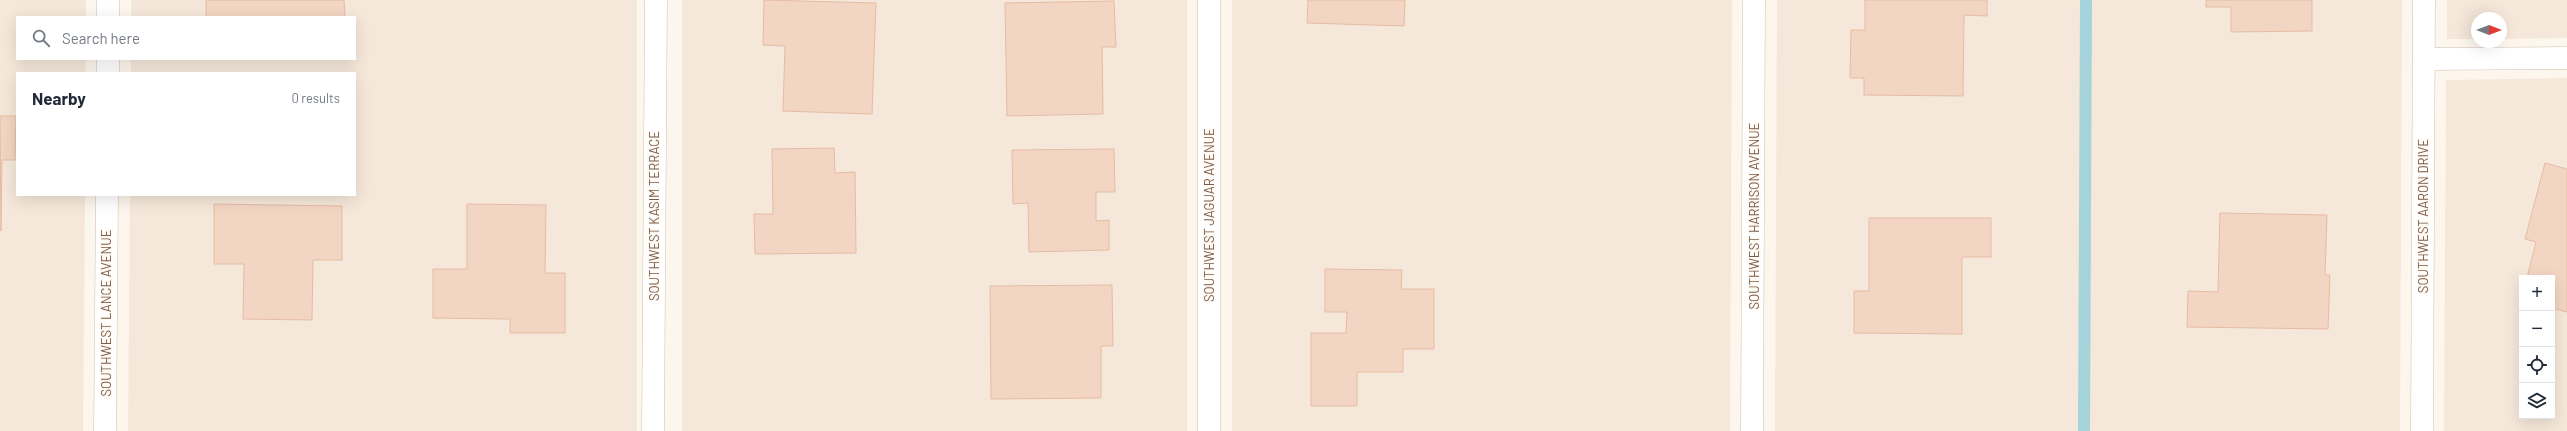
<!DOCTYPE html>
<meta charset="utf-8">
<style>
body{margin:0;font-family:Barlow,sans-serif;background:#f6f6f7;color:#1f2937}
.controls{position:absolute;right:12px;bottom:12px;display:grid;overflow:hidden;border-radius:0px;box-shadow:0 4px 16px #0002}
.controls button{width:36px;height:36px;display:grid;place-items:center;padding:0;border:0;border-bottom:1px solid #e0e1e3;background:#fff;color:#1f2937;font:20px sans-serif}
.compass{position:absolute;left:2471px;top:12px;width:36px;height:36px;border-radius:50%;background:#fff;box-shadow:0 4px 16px #0002;rotate:90deg}
.list{margin:0;padding:0;list-style:none}
h2{display:flex;justify-content:space-between;align-items:center;height:52px;margin:0;padding:0 16px;font-size:17px}
h2 small{font-size:13px;font-weight:400;color:#747a83}
.icon{flex:none;width:22px;height:22px;fill:none;stroke:currentColor;stroke-width:2;stroke-linecap:round;stroke-linejoin:round}
.map{position:relative;flex:none;width:2567px;height:431px;overflow:hidden}
.search{position:absolute;background:#fff;box-shadow:0 4px 16px #0002;left:16px;top:16px;width:340px;height:44px;display:flex;align-items:center;gap:10px;box-sizing:border-box;padding:0 14px;border-radius:0px;color:#747a83;font-size:15px}
.panel{position:absolute;background:#fff;box-shadow:0 4px 16px #0002;left:16px;top:72px;width:340px;height:124px;border-radius:0px}
.map>svg:first-child{display:block}
.residential{fill:#f5e8da;fill-rule:evenodd}
.lines{fill:none;stroke-linecap:round;stroke-linejoin:round}
.stream{stroke:#a5d3da;stroke-width:12}
.building{fill:#f3d5c3;stroke:#e6bba3}
.street-casing{stroke:#d1beb0;stroke-width:23}
.street{stroke:#fff;stroke-width:22}
.labels{text-anchor:middle;stroke-width:3;stroke-linejoin:round;paint-order:stroke}
.street-label{font-size:13px;fill:#7a5c4d;stroke:#fffaf3}
</style>
<div class="map">
<svg width="2567" height="431" viewBox="0 0 2567 431">
<rect width="100%" height="100%" fill="#fdf6ec"/>
<g class="residential">
<path d="M0 0H86V17H17V59H86L85 73H17V195H85L83 431H0Z"/>
<path d="M131 0H637V431H128L130 195H355V73H131V59H355V17H131Z"/>
<rect x="682" y="0" width="505" height="431"/>
<path d="M1232 0H1732L1730 431H1232Z"/>
<path d="M1777 0H2402L2400 431H1775Z"/>
<path d="M2447 0H2567V38L2501 39V18H2477V39H2447Z"/>
<path d="M2567 78V431H2444L2446 80ZM2522 278H2552V416H2522Z"/>
</g>
<g class="lines">
<path class="stream" d="M2084 431 2086 0"/>
</g>
<g class="building">
<path d="M206 0H344L345 17H206Z"/>
<path d="M764 0 876 3 872 114 783 111 785 46 763 45Z"/>
<path d="M1308 0H1405L1404 26 1307 23Z"/>
<path d="M1865 0H1987V16L1964 15 1963 96 1864 95V78H1850L1851 30H1865Z"/>
<path d="M2206 0H2312V31L2231 32V7H2206Z"/>
<path d="M1114 1 1116 47H1102L1103 114 1007 116 1005 3Z"/>
<path d="M0 116H16L15 160H2L1 231Z"/>
<path d="M834 148 835 173 855 172 856 253 755 254 754 214H773L772 149Z"/>
<path d="M1114 149 1115 192H1096V221L1109 220V250L1029 252 1028 203 1013 204 1012 150Z"/>
<path d="M2545 163 2567 169V312L2552 308V278H2527L2536 242 2525 239Z"/>
<path d="M214 204 342 206V260H313L312 320 243 319 244 264H214Z"/>
<path d="M467 204 546 205 545 273H565V333H510V319L433 318V269H467Z"/>
<path d="M2220 213 2327 215 2325 275H2330L2328 329 2187 327 2188 291 2218 292Z"/>
<path d="M1869 218H1991V257H1962V334L1854 333V291H1869Z"/>
<path d="M1325 269 1402 270 1401 289H1434V349H1403V372H1357V406H1311V333H1346L1347 312H1325Z"/>
<path d="M1112 285 1113 346H1101V398L991 399 990 286Z"/>
</g>
<g class="lines">
<defs>
<g id="street">
<path d="M108 17V0"/>
<path d="M2424 59 2567 58"/>
<path d="M108 73V59"/>
<path d="M105 431 107 195"/>
<path d="M653 431 656 0"/>
<path d="M1209 431V0"/>
<path d="M1752 431 1754 0"/>
<path d="M2422 431 2424 0"/>
</g>
</defs>
<use href="#street" class="street-casing"/>
<use href="#street" class="street"/>
</g>
<g class="labels">
<g class="street-label">
<text transform="translate(1209 215) rotate(-90)" y="5">SOUTHWEST JAGUAR AVENUE</text>
<text transform="translate(654 216) rotate(-90)" y="5">SOUTHWEST KASIM TERRACE</text>
<text transform="translate(1754 216) rotate(-90)" y="5">SOUTHWEST HARRISON AVENUE</text>
<text transform="translate(2423 216) rotate(-90)" y="5">SOUTHWEST AARON DRIVE</text>
<text transform="translate(106 313) rotate(-90)" y="5">SOUTHWEST LANCE AVENUE</text>
</g>
</g>
</svg>
<div class="controls">
<button>+</button>
<button>−</button>
<button><svg class="icon" aria-label="locate" viewBox="0 0 24 24"><circle cx="12" cy="12" r="6"/><path d="M12 2v4M12 18v4M2 12h4M18 12h4"/></svg></button>
<button><svg class="icon" aria-label="layers" viewBox="0 0 24 24"><path d="M12 4l9 5-9 5-9-5zM3 14l9 5 9-5"/></svg></button>
</div>
<svg class="compass" viewBox="-18 -18 36 36"><path d="M0-13l5 13h-10z" fill="#e53935"/><path d="M0 13l5-13h-10z" fill="#747a83"/></svg>
<div class="search"><svg class="icon" aria-label="search" viewBox="0 0 24 24"><circle cx="10" cy="10" r="6"/><path d="M15 15l6 6"/></svg>Search here</div>
<section class="panel">
<h2>Nearby<small>0 results</small></h2>
<ul class="list">
</ul>
</section>
</div>
